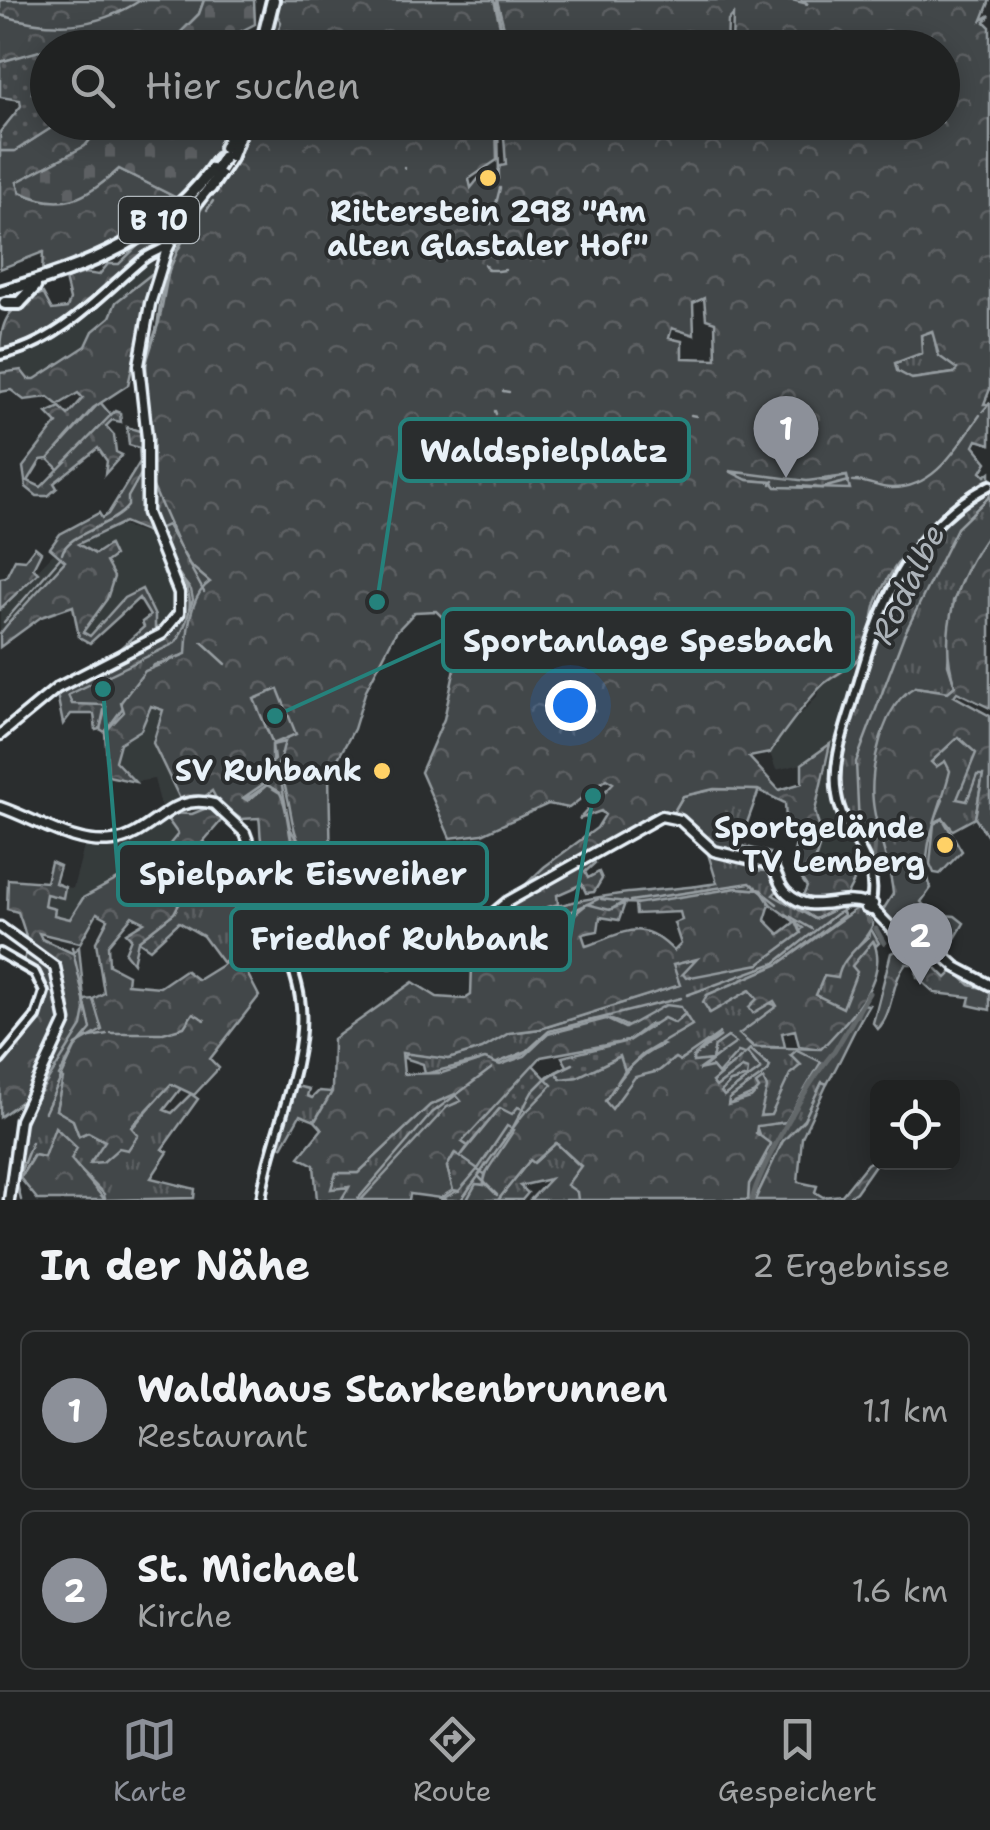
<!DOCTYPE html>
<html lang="de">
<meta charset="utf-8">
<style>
body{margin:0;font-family:"Shantell Sans",sans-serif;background:#2d2f2f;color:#f1f3f6}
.controls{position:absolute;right:30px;bottom:30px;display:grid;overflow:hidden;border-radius:15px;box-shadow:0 5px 25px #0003}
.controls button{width:90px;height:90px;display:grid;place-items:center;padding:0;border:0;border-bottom:2px solid #3d3f40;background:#202222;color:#f1f3f6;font:50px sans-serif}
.you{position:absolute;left:570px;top:705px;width:35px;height:35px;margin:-25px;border:8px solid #fff;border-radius:50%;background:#1a73e8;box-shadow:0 0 0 15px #1a73e833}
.badge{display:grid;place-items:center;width:65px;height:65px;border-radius:50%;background:#8c9099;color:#fff;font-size:32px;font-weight:700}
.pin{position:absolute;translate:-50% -82px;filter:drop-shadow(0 2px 5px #0008)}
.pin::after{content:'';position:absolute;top:52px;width:35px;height:30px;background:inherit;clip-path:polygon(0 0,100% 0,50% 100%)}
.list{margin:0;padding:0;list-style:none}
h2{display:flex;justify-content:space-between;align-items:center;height:130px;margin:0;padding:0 40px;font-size:42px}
h2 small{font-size:32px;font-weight:400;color:#a2a4a5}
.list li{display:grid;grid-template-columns:65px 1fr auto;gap:30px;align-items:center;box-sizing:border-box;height:160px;margin:0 20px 20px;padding:0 20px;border:2px solid #3d3f40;border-radius:15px}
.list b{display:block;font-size:38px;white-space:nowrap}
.list p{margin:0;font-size:32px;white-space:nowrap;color:#a2a4a5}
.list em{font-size:32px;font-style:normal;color:#a2a4a5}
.icon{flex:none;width:55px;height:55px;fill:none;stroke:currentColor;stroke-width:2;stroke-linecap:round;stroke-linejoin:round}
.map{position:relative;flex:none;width:990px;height:1200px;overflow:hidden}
.search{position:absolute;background:#202222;box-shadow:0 5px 25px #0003;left:30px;right:30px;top:30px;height:110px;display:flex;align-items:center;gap:25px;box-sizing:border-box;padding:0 35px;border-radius:55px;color:#a2a4a5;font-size:38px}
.sheet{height:490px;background:#202222}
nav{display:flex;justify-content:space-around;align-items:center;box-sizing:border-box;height:140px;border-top:2px solid #3d3f40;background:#202222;font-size:28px;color:#a2a4a5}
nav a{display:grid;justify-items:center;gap:5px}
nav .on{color:#8c9099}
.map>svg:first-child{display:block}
.built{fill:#363a3b}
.grass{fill:url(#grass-tufts);stroke:#959ca0;stroke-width:2.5}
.forest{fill:url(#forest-crowns);stroke:#959ca0;stroke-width:2.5;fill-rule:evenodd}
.cemetery{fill:url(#cemetery-stones);stroke:#959ca0;stroke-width:2.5}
.garden{fill:url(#garden-dots);stroke:#959ca0;stroke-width:2.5}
.pitch{fill:#424648;stroke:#959ca0;stroke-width:2.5}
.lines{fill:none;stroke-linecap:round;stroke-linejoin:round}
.stream{stroke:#989fa3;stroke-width:2.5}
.canal{stroke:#63686b;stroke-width:5}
.tertiary-casing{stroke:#e8f1f8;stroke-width:14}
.secondary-casing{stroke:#e8f1f8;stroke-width:15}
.trunk-casing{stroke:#e8f1f8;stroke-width:18}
.tertiary{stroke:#2a2d2e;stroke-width:6}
.secondary{stroke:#2a2d2e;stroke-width:8}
.trunk{stroke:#2a2d2e;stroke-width:10}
.trunk-bridge-casing{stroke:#e8f1f8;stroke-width:18;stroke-linecap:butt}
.trunk-bridge{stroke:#2a2d2e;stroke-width:10}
.poi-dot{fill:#ffd166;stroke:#2a2d2e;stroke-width:4}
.labels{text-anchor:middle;stroke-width:8;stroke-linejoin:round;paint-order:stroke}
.shield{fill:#2a2d2e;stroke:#afb6bb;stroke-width:2.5}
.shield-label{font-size:28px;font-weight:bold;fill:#e8f1f8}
.poi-label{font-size:30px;font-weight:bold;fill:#e8f1f8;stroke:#2a2d2e;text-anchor:end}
.water-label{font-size:32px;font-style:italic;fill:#acb3b9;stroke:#2a2d2e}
.leader{fill:none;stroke:#25827c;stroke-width:4}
.callout-dot{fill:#25827c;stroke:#2a2d2e;stroke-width:4}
.callout{fill:#2a2d2e;stroke:#25827c;stroke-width:4}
.callout-label{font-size:32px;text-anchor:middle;font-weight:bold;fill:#e8f1f8}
</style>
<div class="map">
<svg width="990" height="1200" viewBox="0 0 990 1200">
<defs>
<pattern id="grass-tufts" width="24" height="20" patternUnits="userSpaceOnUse" patternTransform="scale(2.5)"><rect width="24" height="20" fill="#424648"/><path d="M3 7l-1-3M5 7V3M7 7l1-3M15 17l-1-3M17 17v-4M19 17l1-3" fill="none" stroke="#5d6163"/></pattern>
<pattern id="forest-crowns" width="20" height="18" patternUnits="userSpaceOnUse" patternTransform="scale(2.5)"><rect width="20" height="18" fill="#424648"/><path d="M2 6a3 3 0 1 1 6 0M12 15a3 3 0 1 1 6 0" fill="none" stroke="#5d6163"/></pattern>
<pattern id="cemetery-stones" width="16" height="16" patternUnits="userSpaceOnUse" patternTransform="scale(2.5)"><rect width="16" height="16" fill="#424648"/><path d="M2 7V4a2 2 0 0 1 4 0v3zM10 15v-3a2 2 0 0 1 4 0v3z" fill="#5d6163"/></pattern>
<pattern id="garden-dots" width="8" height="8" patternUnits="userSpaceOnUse" patternTransform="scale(2.5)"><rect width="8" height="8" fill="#424648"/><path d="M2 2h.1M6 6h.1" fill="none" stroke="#5d6163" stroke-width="1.8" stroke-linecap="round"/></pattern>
</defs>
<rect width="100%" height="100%" fill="#2a2d2e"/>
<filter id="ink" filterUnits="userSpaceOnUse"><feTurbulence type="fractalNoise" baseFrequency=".01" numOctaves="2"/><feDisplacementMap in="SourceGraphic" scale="20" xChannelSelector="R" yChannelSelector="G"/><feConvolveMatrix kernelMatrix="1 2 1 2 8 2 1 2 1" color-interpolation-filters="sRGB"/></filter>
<g filter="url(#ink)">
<g class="built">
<path d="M144 256 155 264 154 272 116 302 110 317 93 331 86 346 35 379H28L21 370 0 373V353Z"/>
<path d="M120 525 151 535 178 605 161 630 154 628 142 589 124 598 90 637 83 632 107 598 114 577 106 562 109 546 95 554 79 545Z"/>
<path d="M53 554 65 558 61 568 0 634V609Z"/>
<path d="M855 661 863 663 864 859 845 878 815 860 822 838 815 811 829 745 802 764 776 770 770 753 779 737 818 696 821 685Z"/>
<path d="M151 706 163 710 180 799 161 806 154 779 135 782 115 761 121 743 141 730Z"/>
<path d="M163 813 178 834 160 856 83 898 71 919 53 915 44 906 46 894 62 898 65 887 73 888 85 843 110 845Z"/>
</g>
<g class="grass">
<path d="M933 331 937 352 958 369 954 373 911 379 897 371 895 363 922 353 921 335Z"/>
<path d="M100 402 111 415 59 470 48 459Z"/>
<path d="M736 470 825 481 847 476 850 490 776 487 771 482 747 480 729 471Z"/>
<path d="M990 487V532L953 601 948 664 955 686 948 692 915 687 884 845 891 866 874 869C861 846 841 820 838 793 835 764 845 737 853 710 878 614 903 543 990 487Z"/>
<path d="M167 525 190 565 210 582 195 603 186 654 154 665 105 732 100 729 106 707 72 704 68 695 179 638 193 600 191 590 161 553 152 529Z"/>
<path d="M958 737 976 752 977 774H983L975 818 953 830 943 818 933 823 943 800 931 762Z"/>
<path d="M281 741 286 742 278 765 290 828 296 839 370 906 403 902 414 910 405 920 374 921C364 910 352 915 339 907 329 901 316 891 309 882 286 856 294 820 280 793L267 785 244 801 274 760 272 745Z"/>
<path d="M714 789 759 790 739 845 770 853 769 859 715 850 673 813 683 796Z"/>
<path d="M204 840 213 862 204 901H210L215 881 251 930 227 946 232 959 222 962 203 936 179 922 150 949 138 941 174 913 199 870Z"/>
<path d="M706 847 754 861V870L766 871 767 864 781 887 773 895 815 919 841 906 844 915 779 964 707 995 709 1012 750 990 758 999 778 1006 740 1034 753 1047 820 1049 862 1004 869 1005C852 1032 843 1057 827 1084L822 1083 804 1120 783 1141 755 1200H748L749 1184 767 1157 756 1126 786 1122 809 1059 792 1056 802 1065 771 1115 759 1116 766 1088 728 1105 729 1099 768 1071 770 1066 751 1050 748 1053 761 1069 724 1096 720 1092 730 1082 747 1077 742 1068 716 1087 712 1082 744 1054 718 1074 712 1067 698 1072 735 1042 728 1037 715 1046 712 1060 693 1063V1057L721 1036 679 1061 675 1058 659 1071 635 1078 612 1109 604 1102C621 1077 634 1057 663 1045 647 1039 622 1020 605 1019 566 1018 534 1053 500 1065L485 1059 425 1074 423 1064 401 1057 414 1052 448 1059 480 1049 509 1033 540 1029 679 985 672 965 699 958 683 974 759 964 803 928 770 904 761 890 737 888 651 904 622 903 561 938 494 952C510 890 663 894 717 883Z"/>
<path d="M871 929 879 943 876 946 874 942 843 1008 815 996 824 976 868 937Z"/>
<path d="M93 999 103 1030 63 1079 56 1110 73 1120 79 1136 88 1132 106 1142 91 1161 103 1162 171 1083 182 1087 164 1110 172 1113 191 1094 198 1099 162 1149 168 1152 151 1178 195 1189 194 1198 105 1200 104 1194 52 1141 44 1157 33 1155 20 1178 14 1174 18 1134 29 1101 33 1103 85 1010 84 1000Z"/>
<path d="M291 1085 309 1089 307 1096 312 1098 319 1091 332 1092 315 1121 300 1115 282 1147 272 1142Z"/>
<path d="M455 1094 462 1101 361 1200H341L348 1188 330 1190 336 1173H358L430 1105Z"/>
<path d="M518 1106 527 1111 514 1130 507 1127 478 1170 485 1174 484 1185 476 1184 467 1200H440L457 1191 477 1169 460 1157 500 1108Z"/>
<path d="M556 1143 581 1167 578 1200H530L550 1179 520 1186 528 1193 522 1200H498L530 1160 535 1162Z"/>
</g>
<g class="forest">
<path d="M0 0H204L199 14 179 34 184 47 48 48 47 94 32 93 42 51 0 62Z"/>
<path d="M277 0H494L505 48H265Z"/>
<path d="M497 0H792L808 4 802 0H990L982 20 990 15 985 22 990 27V389L984 404H990V444L977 440 974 446 987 462 981 472 985 476 990 472V480C946 509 895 552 876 603 871 618 872 642 862 655 853 667 838 673 826 682 816 689 777 740 770 753L749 757 779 790 802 783V764L830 744 815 811 822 838 815 860 845 878 861 868 841 906 815 919 798 908 807 887 791 863 800 828 786 822 785 803 758 790 714 789 683 796 673 813H662L591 855 595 863 585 872 588 878 599 872 602 879 594 892 586 893 582 884 557 895 558 904C535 910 500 926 494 951L560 938 558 928 587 904 610 910 625 903 619 920 600 917 598 931 582 934 586 946C627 932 641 917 674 951L681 944 674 923 682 920 680 912 636 914 635 904 737 888 761 890 770 904 765 920 779 934 796 921 801 933 759 964 686 978 683 974 697 959 673 965 680 985 540 1029 509 1033 482 1049 448 1059 402 1053 404 1074 442 1073 485 1059 500 1065 525 1056 548 1034 606 1019 625 1028 666 1005 681 1007 685 1014 675 1023 650 1024 628 1041 541 1057 463 1142 468 1146 460 1157 454 1154 447 1167 453 1190 440 1198 410 1194 409 1200H361L447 1107 461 1101 455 1094 430 1105 358 1173H336L331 1189 349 1187 341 1200H317L314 1165 299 1157 322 1129 315 1121 332 1092 333 1039 413 982 437 997 465 999 471 995 473 935 544 867 597 828 605 815 601 811 579 819 613 783 606 779 569 808 548 804 482 834 450 838 421 772 444 719 462 636 436 611 415 612 396 632 366 690 354 729 329 775 331 865 358 887 383 898 386 887 404 885 411 898 424 891 428 896 414 910 403 902C337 917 299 867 290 809 286 782 275 769 285 742L272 745V778L243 798 248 801 267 785 280 793C293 818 284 856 310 874L307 881 338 907 368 913 371 919C319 918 281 899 263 848 259 838 261 827 259 818L241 819 218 802 212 791 203 798 181 801 153 743 163 710 151 706 141 730 120 743 115 761 135 782 108 776 105 732 124 712 121 702 145 671 186 654C187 630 191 594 210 582L190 565 167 525 150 533 124 522 78 544 95 554 109 545 114 556 106 562 114 577 107 599 83 632 90 636 124 598 142 589 155 616V628C196 627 171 573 161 553 192 584 200 605 175 643L68 695 72 704 105 705 100 729 96 730 94 714H71L63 724 57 694 107 660 144 627 142 622 150 616 139 598 90 643 79 637 73 606 41 617 0 647V634L7 625 65 561 50 548 60 534 99 513 102 518 108 514 140 462 139 448 129 445 127 427 149 434 146 359 159 322 171 259H167L169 252 177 250 189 227 185 222 209 192 246 123H496L497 160 469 179 471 188 479 178 497 176 500 166 506 165 503 123 942 122V48L732 47 733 15 728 21 727 47H509ZM704 298 706 319 715 322 716 359 682 358V341L669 338 672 328 694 335 693 303ZM932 331 939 356 957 369 954 373 912 379 897 371 895 363 922 353 921 335ZM729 471 807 481 847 476 850 489 776 487 772 482 747 480Z"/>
<path d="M59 123H104L85 146 17 182 20 192C60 211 88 197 119 169L179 199 111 250 42 276 43 252 0 269V151H15Z"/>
<path d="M188 208C143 267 73 333 0 353 0 318 10 306 43 293L52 310 67 308 70 300 65 279 85 273 99 275 108 264H119L157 227Z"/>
<path d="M154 272 128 385 93 408 48 459 41 460 28 481 41 487 115 411 120 413 121 422 112 420 106 426 114 435 116 452 122 455 105 474 107 461 98 448 54 483 57 488 48 496H37L26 487 23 467 57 423 47 413 60 407 68 415 83 398 78 393 58 405 48 397 24 400 11 390 0 392V373L21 370 28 379H35L86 346 93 331 110 317 116 302Z"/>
<path d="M990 532V708L957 692 954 696 990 716V840L975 818 983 775H977L967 801 957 799 976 753 958 737 931 762 936 767 945 761 950 771C942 806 917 852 931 888L921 902 932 914 955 916 964 923 949 949 957 965 943 951 947 946 940 931 933 928 927 940 903 936 881 913 893 894C890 861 876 833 873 802 869 769 883 703 915 687L948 692 955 686C937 632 956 577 990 532Z"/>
<path d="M35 547 41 552 33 568 38 573 0 609V578L6 577 15 559 25 560Z"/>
<path d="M209 807 227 814 201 844H191L182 865 196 871 174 913 138 941 133 963 125 953 131 938 126 933 144 922 132 916 108 945 109 965 128 975 127 984 160 987 185 970 198 980 232 959 246 971 259 996 210 1059 219 1068 194 1095 171 1084 131 1127 138 1135 128 1150 119 1148 103 1162 90 1163 105 1141 88 1132 79 1136 73 1120 56 1110 63 1079 59 1076 76 1045 102 1030 93 999 104 993 96 942 108 919 97 913 80 943 39 933 42 939 72 953 79 947 85 1010 82 1026 33 1104 25 1099 0 1117V1063C34 1032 68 999 22 963 32 948 24 928 18 912L7 909 8 879 46 882 51 862 60 866 55 883 65 887 63 898 46 894 44 906 55 909 54 915 70 919 83 898 160 856 178 834 163 813 192 814Z"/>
<path d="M860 906 873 924C865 946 842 954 838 978L824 976 816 995 843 1008 857 972 852 966 873 941C892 979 844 1024 821 1049L799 1046 795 1030 782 1033 785 1047H754L739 1034 777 1006 774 1001 753 1013 749 1007 757 999 750 990 710 1013 703 1002 707 995 779 964Z"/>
<path d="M901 949 926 958 946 978 954 970 970 985 990 990V1010L968 1005 970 997 935 993 917 977 916 964H906C891 981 894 1012 878 1029L873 1023 891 953Z"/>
<path d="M720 1033 693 1057V1062L712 1060 715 1046 728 1037 736 1043 698 1070 712 1067 718 1074 738 1052 745 1054 712 1082 716 1087 742 1068 748 1070 747 1077 730 1082 721 1092 724 1096 761 1069 747 1052 750 1049 770 1066 768 1071 729 1099 728 1105 751 1098 759 1089 756 1084 763 1079 767 1088 760 1116 771 1115 790 1074 801 1065 791 1055 797 1050 821 1062 786 1122 757 1126 756 1133 771 1144 749 1184 748 1200H578L577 1192 567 1185 581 1166 556 1143 534 1163 530 1160 498 1200H467L476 1184 484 1185C483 1164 533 1097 551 1085L546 1079 556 1072 561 1079 577 1077 621 1056 625 1071 605 1101 612 1109 635 1077 659 1071 675 1058 680 1061Z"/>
<path d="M822 1082 827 1084 802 1137 798 1182 817 1186 815 1192 823 1197 842 1195 867 1164 877 1158V1162L856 1192 844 1200H755L783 1141 804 1120Z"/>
<path d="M55 1127 77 1148 71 1159 105 1200H38L20 1178 34 1155 44 1157Z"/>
</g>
<g class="cemetery">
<path d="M204 0H254L255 24 220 42 222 47H184L179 34 199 14Z"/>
<path d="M104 123H228L219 152 179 199 119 169C86 199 63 212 20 192L17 182 85 146Z"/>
</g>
<g class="garden">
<path d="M43 50 32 93 47 94 48 122 59 123 15 151H0V132L21 106 20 100 0 97V62Z"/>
<path d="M685 1014 692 1025 643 1054 625 1071 620 1056 577 1077 561 1079 556 1072 567 1066 562 1057 628 1041 664 1018 675 1023Z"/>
<path d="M533 1065 552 1085 527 1111 518 1107 512 1114 500 1108 468 1146 462 1142Z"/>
<path d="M507 1126 514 1130 485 1174 477 1170 459 1191 453 1190 447 1167 455 1153 478 1169Z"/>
</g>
<g class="pitch">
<path d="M278 689 296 734 273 744 254 699Z"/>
<path d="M943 819 962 851 940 874 934 873 930 864 934 824Z"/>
</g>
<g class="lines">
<g class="stream">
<path d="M496 3 506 48"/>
<path d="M0 15C52 30 94 30 141 0"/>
<path d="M274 48 281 22 275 11"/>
<path d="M498 122 499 179"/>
<path d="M404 167 405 168"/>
<path d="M207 210 213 201"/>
<path d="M491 224 500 188"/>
<path d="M484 264 488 270H496"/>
<path d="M498 271 505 270"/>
<path d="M144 380C144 358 156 341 158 320 164 243 221 191 253 122"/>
<path d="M503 391 509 392"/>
<path d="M147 408 151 464"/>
<path d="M495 411 496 414"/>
<path d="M983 411 990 403"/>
<path d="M691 415 696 416"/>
<path d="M853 481C867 480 877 488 891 488 935 489 957 447 980 415"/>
<path d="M151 482 180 548"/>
<path d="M771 484 774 481"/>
<path d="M799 486 822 488 849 481"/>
<path d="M181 550 204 592"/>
<path d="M62 554C67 533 112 527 128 506V497L142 472"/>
<path d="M4 622 61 557"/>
<path d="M202 642 226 664"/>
<path d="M875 839 859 826 856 762 904 635 957 528 990 496"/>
<path d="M601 899 626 902"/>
<path d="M630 901 750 883 777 904"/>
<path d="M786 914 812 929"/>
<path d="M478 935 496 947 598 899"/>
<path d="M687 995 775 963 836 914 848 908 861 909"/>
<path d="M201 1018 205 1020"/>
<path d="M111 1033H161"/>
<path d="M163 1033 184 1027 193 1013 200 1017"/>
<path d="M85 1038 107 1034"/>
<path d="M497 1063 527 1051 549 1031 681 998"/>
<path d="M45 1112 75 1048 91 1029 72 947"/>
<path d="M18 1178 32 1142"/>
<path d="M17 1183 21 1200"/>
<path d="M497 1195 478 1176 512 1129 532 1092 548 1076 573 1064"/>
<path d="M357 1200 432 1113 492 1068"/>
<path d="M461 1200 477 1178"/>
</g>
<g class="canal">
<path d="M873 867 875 839"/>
<path d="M863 908 869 922"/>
<path d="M876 929 884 943"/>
<path d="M834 1052 869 993"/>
<path d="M752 1200C761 1164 808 1083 832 1054"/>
</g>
<defs>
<g id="tertiary">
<path d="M0 355C58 344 99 296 142 260 151 252 160 252 169 244"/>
<path d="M871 902C880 859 843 835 837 795 831 763 845 729 854 698 879 610 904 531 990 485"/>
<path d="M0 953 35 973 44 992 36 1017 0 1060"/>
<path d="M261 1200C269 1138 306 1068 301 1007 299 981 288 956 279 931"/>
</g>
<g id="secondary">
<path d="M0 735 57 688 162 634 179 613V593L147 513V438L139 365 150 304 166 252 180 224 212 184"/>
<path d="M0 807C36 819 74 846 113 841 152 836 170 791 214 804L245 833 282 934 390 962 424 956 465 937 507 902 661 816 680 820 714 851 770 864C778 873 778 885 787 893 813 917 836 894 866 904"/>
<path d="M867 902 873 904 871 910 866 908Z"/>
<path d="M873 909 898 935 931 944 956 967 990 985"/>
<path d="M0 927 55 967 66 1021 20 1120 9 1200"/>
</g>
<g id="trunk">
<path d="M261 48 273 0"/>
<path d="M225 148 237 122"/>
<path d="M210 188 230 158 244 122"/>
<path d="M0 292C87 267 166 238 219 159"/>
<path d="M5 303H19"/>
<path d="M19 303 35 286"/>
</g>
</defs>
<use href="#tertiary" class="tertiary-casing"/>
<use href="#secondary" class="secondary-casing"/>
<use href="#trunk" class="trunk-casing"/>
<use href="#tertiary" class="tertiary"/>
<use href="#secondary" class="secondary"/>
<use href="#trunk" class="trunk"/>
<defs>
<path id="trunk-bridge" d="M217 168 224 157"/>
</defs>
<use href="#trunk-bridge" class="trunk-bridge-casing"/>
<use href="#trunk-bridge" class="trunk-bridge"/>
</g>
</g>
<g class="poi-dot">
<circle cx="488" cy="178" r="10"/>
<circle cx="382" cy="771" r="10"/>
<circle cx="945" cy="845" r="10"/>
</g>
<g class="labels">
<rect class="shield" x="119" y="197" width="80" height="46" rx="8"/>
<g class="shield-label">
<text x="159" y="230">B 10</text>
</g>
<g class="poi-label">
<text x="488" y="222" text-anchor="middle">Ritterstein 298 "Am<tspan x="488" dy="34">alten Glastaler Hof"</tspan></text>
<text x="362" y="781">SV Ruhbank</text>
<text x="925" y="838">Sportgelände<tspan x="925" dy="34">TV Lemberg</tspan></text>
</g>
<g class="water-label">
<text transform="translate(908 584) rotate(-64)" y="11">Rodalbe</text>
</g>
</g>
<path class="leader" d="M377 602L400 450M275 716L443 640M103 689L118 874M593 796L570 939"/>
<g class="callout-dot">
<circle cx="377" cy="602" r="10"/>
<circle cx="275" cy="716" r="10"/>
<circle cx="103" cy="689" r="10"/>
<circle cx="593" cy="796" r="10"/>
</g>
<g class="callout">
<rect x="400" y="419" width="289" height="62" rx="10"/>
<rect x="443" y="609" width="410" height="62" rx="10"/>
<rect x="118" y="843" width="369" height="62" rx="10"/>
<rect x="231" y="908" width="339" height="62" rx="10"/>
</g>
<g class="callout-label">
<text x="544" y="462">Waldspielplatz</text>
<text x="648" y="652">Sportanlage Spesbach</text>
<text x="303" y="885">Spielpark Eisweiher</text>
<text x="400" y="950">Friedhof Ruhbank</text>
</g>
</svg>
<div class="controls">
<button><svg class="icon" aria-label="locate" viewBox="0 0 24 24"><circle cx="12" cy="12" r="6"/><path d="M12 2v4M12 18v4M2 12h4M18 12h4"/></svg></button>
</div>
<div class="you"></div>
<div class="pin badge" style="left:786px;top:478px">1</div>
<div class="pin badge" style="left:920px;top:985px">2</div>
<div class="search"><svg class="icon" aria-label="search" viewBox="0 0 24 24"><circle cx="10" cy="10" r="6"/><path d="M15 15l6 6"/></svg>Hier suchen</div>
</div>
<section class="sheet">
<h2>In der Nähe<small>2 Ergebnisse</small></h2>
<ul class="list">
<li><span class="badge">1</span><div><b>Waldhaus Starkenbrunnen</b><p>Restaurant</p></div><em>1.1 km</em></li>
<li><span class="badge">2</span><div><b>St. Michael</b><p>Kirche</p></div><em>1.6 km</em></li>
</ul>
</section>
<nav>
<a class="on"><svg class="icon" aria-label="map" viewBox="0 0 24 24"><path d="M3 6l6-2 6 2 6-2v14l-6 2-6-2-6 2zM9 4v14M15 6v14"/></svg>Karte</a>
<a><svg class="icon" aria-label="directions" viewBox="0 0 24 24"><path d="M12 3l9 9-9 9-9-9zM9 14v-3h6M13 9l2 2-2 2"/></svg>Route</a>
<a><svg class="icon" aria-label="saved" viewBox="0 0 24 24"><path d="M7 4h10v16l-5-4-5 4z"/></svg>Gespeichert</a>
</nav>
